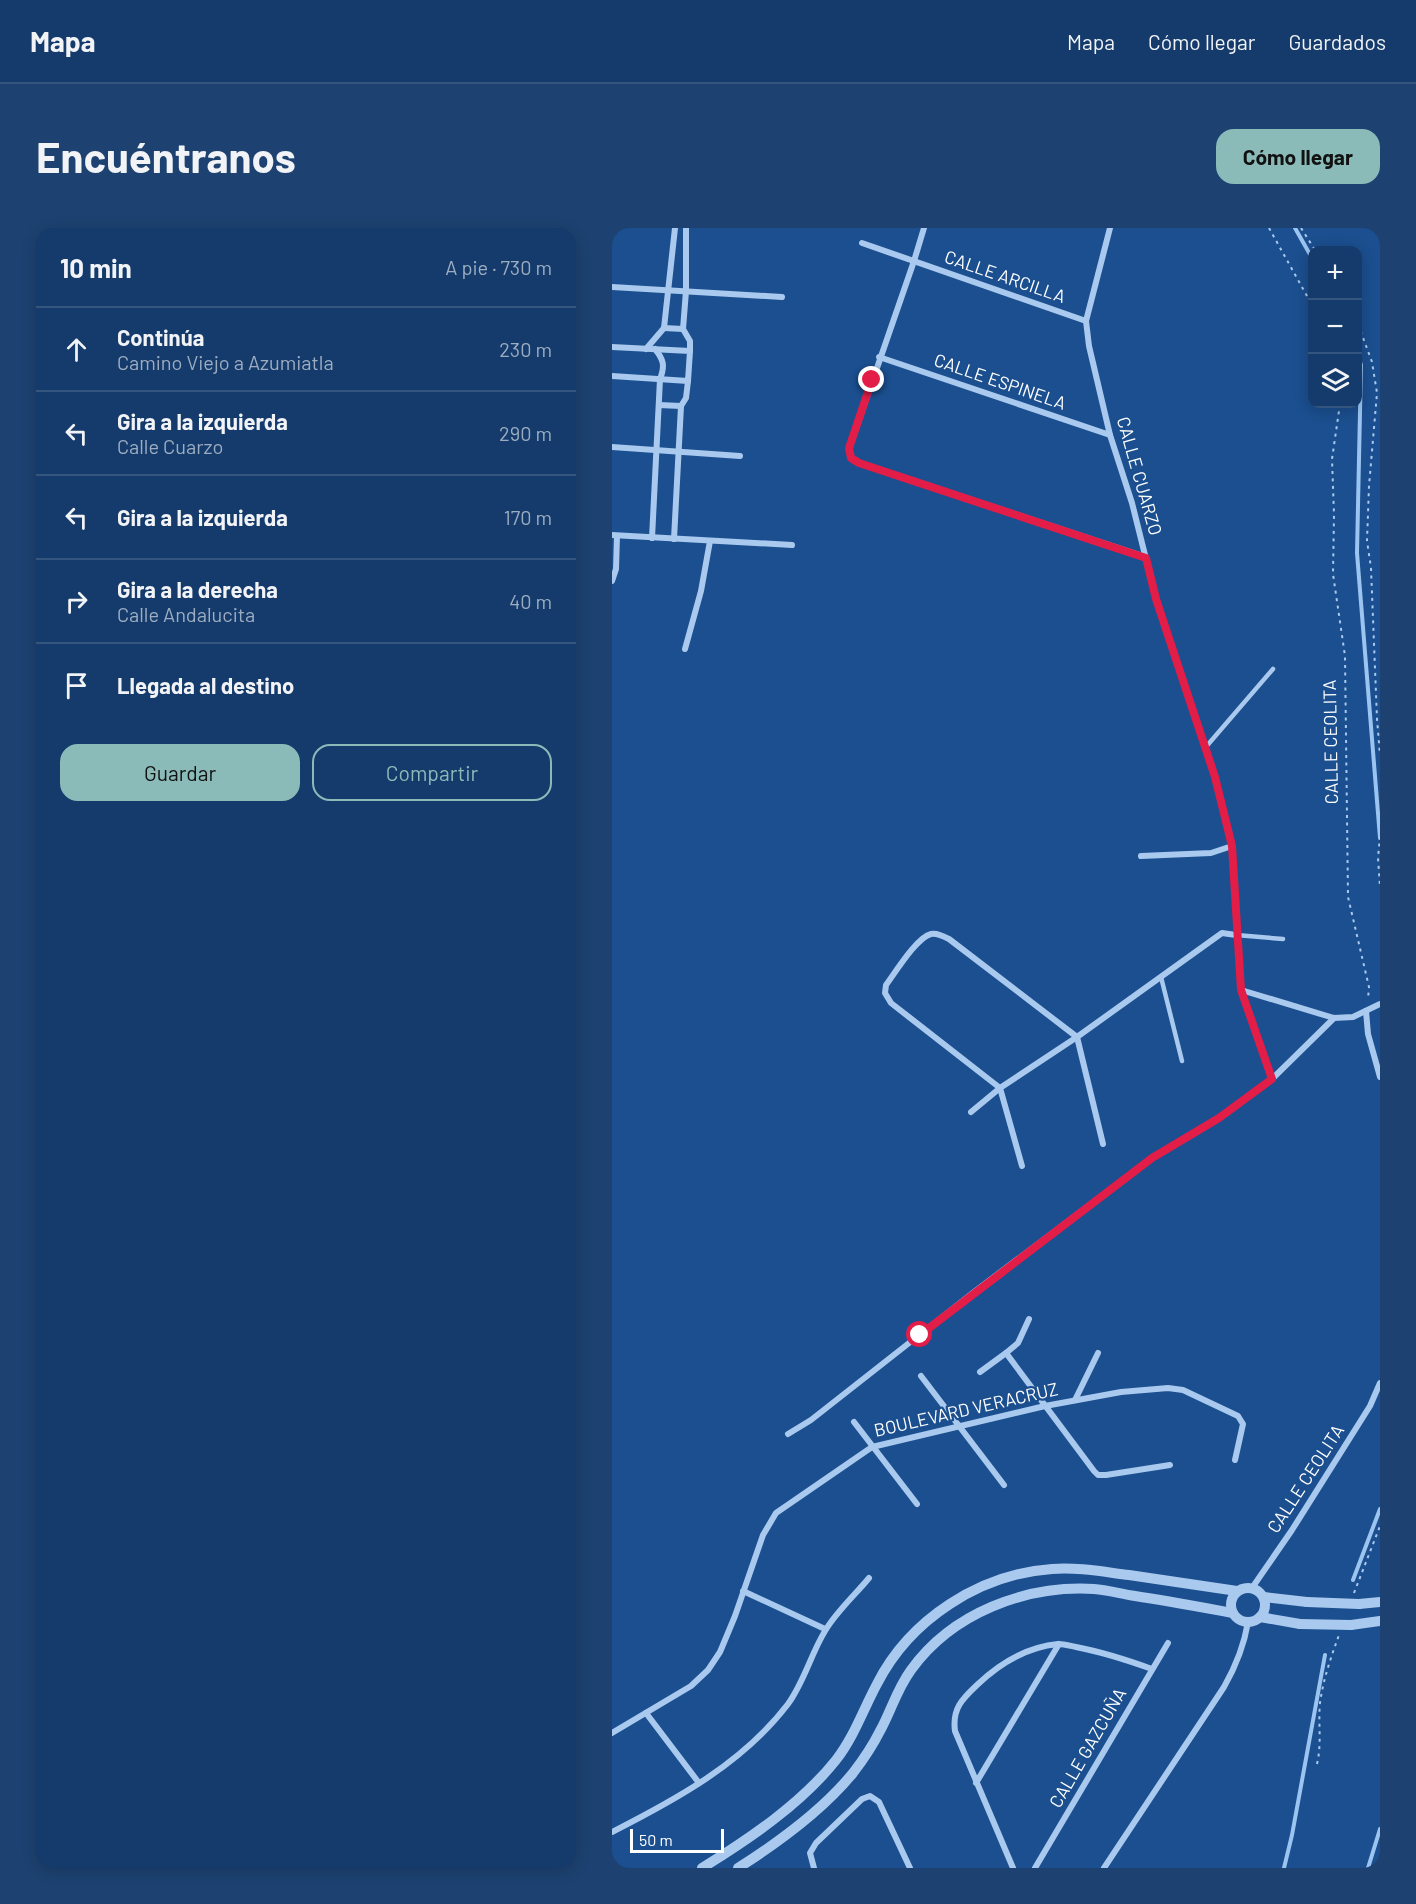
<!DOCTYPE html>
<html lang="es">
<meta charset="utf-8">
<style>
body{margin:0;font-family:Barlow,sans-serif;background:#1d4271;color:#f1f3f6}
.controls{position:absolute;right:18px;top:18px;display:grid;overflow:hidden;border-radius:12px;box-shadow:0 3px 15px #0003}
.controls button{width:54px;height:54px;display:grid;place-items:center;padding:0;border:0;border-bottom:2px solid #33557e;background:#143b6b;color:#f1f3f6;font:30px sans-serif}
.scale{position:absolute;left:18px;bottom:15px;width:94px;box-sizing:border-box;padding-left:6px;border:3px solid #fff;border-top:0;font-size:16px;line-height:21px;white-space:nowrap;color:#fff;-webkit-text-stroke:4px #1b4f8f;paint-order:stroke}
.stop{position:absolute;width:18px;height:18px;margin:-14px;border:4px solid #e11d48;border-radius:50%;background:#fff}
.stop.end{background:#e11d48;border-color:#fff;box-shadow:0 2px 6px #0008}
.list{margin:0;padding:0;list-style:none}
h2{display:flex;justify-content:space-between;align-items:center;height:78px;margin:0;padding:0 24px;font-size:26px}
h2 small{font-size:20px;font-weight:400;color:#9dadc1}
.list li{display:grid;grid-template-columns:39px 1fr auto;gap:18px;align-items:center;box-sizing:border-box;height:84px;padding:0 24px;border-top:2px solid #33557e}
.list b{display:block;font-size:22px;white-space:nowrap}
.list p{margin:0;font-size:20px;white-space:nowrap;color:#9dadc1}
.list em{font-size:20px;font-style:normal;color:#9dadc1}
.actions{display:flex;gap:12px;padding:18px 24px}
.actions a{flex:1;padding:14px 0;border:2px solid #8bbbb9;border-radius:18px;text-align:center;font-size:21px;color:#8bbbb9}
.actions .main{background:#8bbbb9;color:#111}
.icon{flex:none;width:33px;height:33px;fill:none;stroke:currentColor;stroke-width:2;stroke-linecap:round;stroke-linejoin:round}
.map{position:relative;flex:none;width:768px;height:1640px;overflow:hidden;border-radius:18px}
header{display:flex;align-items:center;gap:36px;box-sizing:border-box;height:84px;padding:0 30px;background:#143b6b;border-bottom:2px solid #33557e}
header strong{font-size:28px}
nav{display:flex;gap:33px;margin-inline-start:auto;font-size:21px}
.intro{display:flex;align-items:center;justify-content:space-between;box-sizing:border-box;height:144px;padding:0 36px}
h1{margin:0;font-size:42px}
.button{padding:15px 27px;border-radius:18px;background:#8bbbb9;color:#111;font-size:21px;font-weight:700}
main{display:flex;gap:36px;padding:0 36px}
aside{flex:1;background:#143b6b;border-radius:18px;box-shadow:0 3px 15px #0003}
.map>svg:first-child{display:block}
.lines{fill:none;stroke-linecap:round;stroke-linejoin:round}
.stream{stroke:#9cc4f0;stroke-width:4}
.path{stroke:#a9c9ee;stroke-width:2;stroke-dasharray:3 4.5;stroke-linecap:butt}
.service{stroke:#a9c9ee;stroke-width:4.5}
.minor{stroke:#a9c9ee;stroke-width:6}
.tertiary{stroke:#a9c9ee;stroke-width:10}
.tertiary-bridge{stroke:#a9c9ee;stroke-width:10}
.route{stroke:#e11d48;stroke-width:8}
.labels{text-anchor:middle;stroke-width:4.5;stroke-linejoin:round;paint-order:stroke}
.street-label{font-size:18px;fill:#fff;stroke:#1b4f8f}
</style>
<header>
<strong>Mapa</strong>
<nav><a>Mapa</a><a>Cómo llegar</a><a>Guardados</a></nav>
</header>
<div class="intro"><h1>Encuéntranos</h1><a class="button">Cómo llegar</a></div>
<main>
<aside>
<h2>10 min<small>A pie · 730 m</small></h2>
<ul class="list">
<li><svg class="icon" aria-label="ahead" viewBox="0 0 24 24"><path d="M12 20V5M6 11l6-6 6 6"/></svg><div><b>Continúa</b><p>Camino Viejo a Azumiatla</p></div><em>230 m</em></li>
<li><svg class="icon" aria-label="left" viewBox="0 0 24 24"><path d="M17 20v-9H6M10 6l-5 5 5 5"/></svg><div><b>Gira a la izquierda</b><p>Calle Cuarzo</p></div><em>290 m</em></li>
<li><svg class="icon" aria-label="left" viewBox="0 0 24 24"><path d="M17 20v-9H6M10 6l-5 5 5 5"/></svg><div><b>Gira a la izquierda</b></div><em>170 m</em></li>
<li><svg class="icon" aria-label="right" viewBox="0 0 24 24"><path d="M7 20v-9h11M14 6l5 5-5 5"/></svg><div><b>Gira a la derecha</b><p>Calle Andalucita</p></div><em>40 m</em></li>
<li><svg class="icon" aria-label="arrive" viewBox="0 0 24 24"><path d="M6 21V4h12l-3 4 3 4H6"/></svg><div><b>Llegada al destino</b></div></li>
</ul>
<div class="actions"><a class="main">Guardar</a><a>Compartir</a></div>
</aside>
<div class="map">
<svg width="768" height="1640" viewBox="0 0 768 1640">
<rect width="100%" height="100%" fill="#1b4f8f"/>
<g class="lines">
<g class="stream">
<path d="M683 0 700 30"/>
<path d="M746 128 749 137 745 325 768 610"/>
<path d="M741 1352 768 1281"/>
<path d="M672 1640 680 1607 713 1427"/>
<path d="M756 1640 768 1601"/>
</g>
<g class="path">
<path d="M657 0 700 77"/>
<path d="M689 0 703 22"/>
<path d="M746 96 760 134 765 165 757 258 755 313 759 340 765 491 768 527"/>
<path d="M728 176 720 231 722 287 721 346 733 428 736 669 757 759 756 771"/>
<path d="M768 608 766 630 768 659"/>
<path d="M742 1365 768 1298"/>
<path d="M705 1536C710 1515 706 1496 708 1475 711 1452 719 1429 727 1407"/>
</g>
<g class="service">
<path d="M593 520 661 441"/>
<path d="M624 707 671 711"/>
<path d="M549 749 570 833"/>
</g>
<g class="minor">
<path d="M74 0V63L71 101 78 113V123"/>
<path d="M312 0 302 33 237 221 239 230 247 235 534 329"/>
<path d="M498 0 474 93 477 118 498 207 520 275 544 371 603 549 620 618 629 762 660 851"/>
<path d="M250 15 474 93"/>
<path d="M0 59 170 69"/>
<path d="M52 100 71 101"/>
<path d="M0 119 78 123 76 153 0 148"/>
<path d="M34 121 52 100 63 0"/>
<path d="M267 129 498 207"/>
<path d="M47 177 69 178"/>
<path d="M0 219 128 228"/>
<path d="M0 307 180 317"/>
<path d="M40 310 48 151C53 138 52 132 43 121"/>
<path d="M62 311 69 178 74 170 76 153"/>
<path d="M0 353 4 341 5 308"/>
<path d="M73 421 89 363 98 313"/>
<path d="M529 628 599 625 620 618"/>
<path d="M629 762 722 790 741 789 768 776"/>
<path d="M754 783 756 806 768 849"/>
<path d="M359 884 388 860 465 809 610 705 624 707"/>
<path d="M410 938 388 860 279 775 273 765 274 757C283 745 305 709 319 706 325 705 331 708 337 711L465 809 491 916"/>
<path d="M417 1091 406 1115 394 1125 482 1243 486 1247H494L558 1237"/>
<path d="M368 1144 394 1125"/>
<path d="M309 1148 392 1257"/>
<path d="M463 1172 486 1125"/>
<path d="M242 1194 305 1276"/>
<path d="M176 1206 199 1192 362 1064 540 930 607 890 660 851 722 790"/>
<path d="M640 1360 680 1302 758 1178 768 1155"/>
<path d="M131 1363 213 1401"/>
<path d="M34 1485 87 1555"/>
<path d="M0 1505 79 1458 96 1442 108 1424 123 1388 151 1307 164 1285 260 1219 433 1178 509 1164 556 1160 571 1162 626 1188 631 1196 623 1232"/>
<path d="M364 1555 447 1416"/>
<path d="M0 1604C65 1571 131 1535 176 1476 192 1454 199 1426 213 1403 224 1384 243 1367 257 1350"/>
<path d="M202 1640 198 1625 204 1615 250 1571 258 1568 267 1574 298 1640"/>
<path d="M401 1640 343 1503C340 1481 350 1471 365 1457 387 1436 415 1419 446 1416 452 1416 459 1418 464 1419 490 1424 515 1432 540 1441"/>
<path d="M423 1640 556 1415"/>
<path d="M492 1640 612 1459C624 1438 632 1418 636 1394"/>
</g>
<g class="tertiary">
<circle cx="636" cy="1377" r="17"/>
<path d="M652 1369 695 1374"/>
<path d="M747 1376 768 1374"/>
<path d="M648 1389 688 1396"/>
<path d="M739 1397 768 1393"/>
<path d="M90 1640C137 1611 189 1576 224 1532 242 1509 251 1482 265 1456 298 1391 368 1346 440 1341 466 1339 492 1344 517 1347 553 1352 589 1358 625 1363"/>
<path d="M126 1640C167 1614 210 1583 241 1545 251 1532 261 1517 268 1503 279 1483 285 1461 299 1442 340 1385 413 1357 482 1361 496 1362 509 1366 523 1368 556 1373 588 1379 621 1385"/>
</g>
<g class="tertiary-bridge">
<path d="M695 1374 747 1376"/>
<path d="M688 1396 739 1397"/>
</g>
</g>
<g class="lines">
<path class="route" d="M260 152 237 220 239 230 247 235 534 330 544 371 603 549 620 618 629 762 660 851 607 890 540 930 308 1107"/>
</g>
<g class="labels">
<g class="street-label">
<text transform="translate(393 49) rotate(19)" y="6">CALLE ARCILLA</text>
<text transform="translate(388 154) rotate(19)" y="6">CALLE ESPINELA</text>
<text transform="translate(527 248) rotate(74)" y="6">CALLE CUARZO</text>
<text transform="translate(719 514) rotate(-91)" y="6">CALLE CEOLITA</text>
<text transform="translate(354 1182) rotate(-13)" y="6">BOULEVARD VERACRUZ</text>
<text transform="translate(694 1251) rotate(-57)" y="6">CALLE CEOLITA</text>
<text transform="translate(476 1520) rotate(-60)" y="6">CALLE GAZCUÑA</text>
</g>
</g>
</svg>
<div class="controls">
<button>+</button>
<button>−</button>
<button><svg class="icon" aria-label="layers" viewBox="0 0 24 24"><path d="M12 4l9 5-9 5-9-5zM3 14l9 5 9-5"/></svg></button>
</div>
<div class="scale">50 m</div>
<div class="stop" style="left:308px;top:1107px"></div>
<div class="stop end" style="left:260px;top:152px"></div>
</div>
</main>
